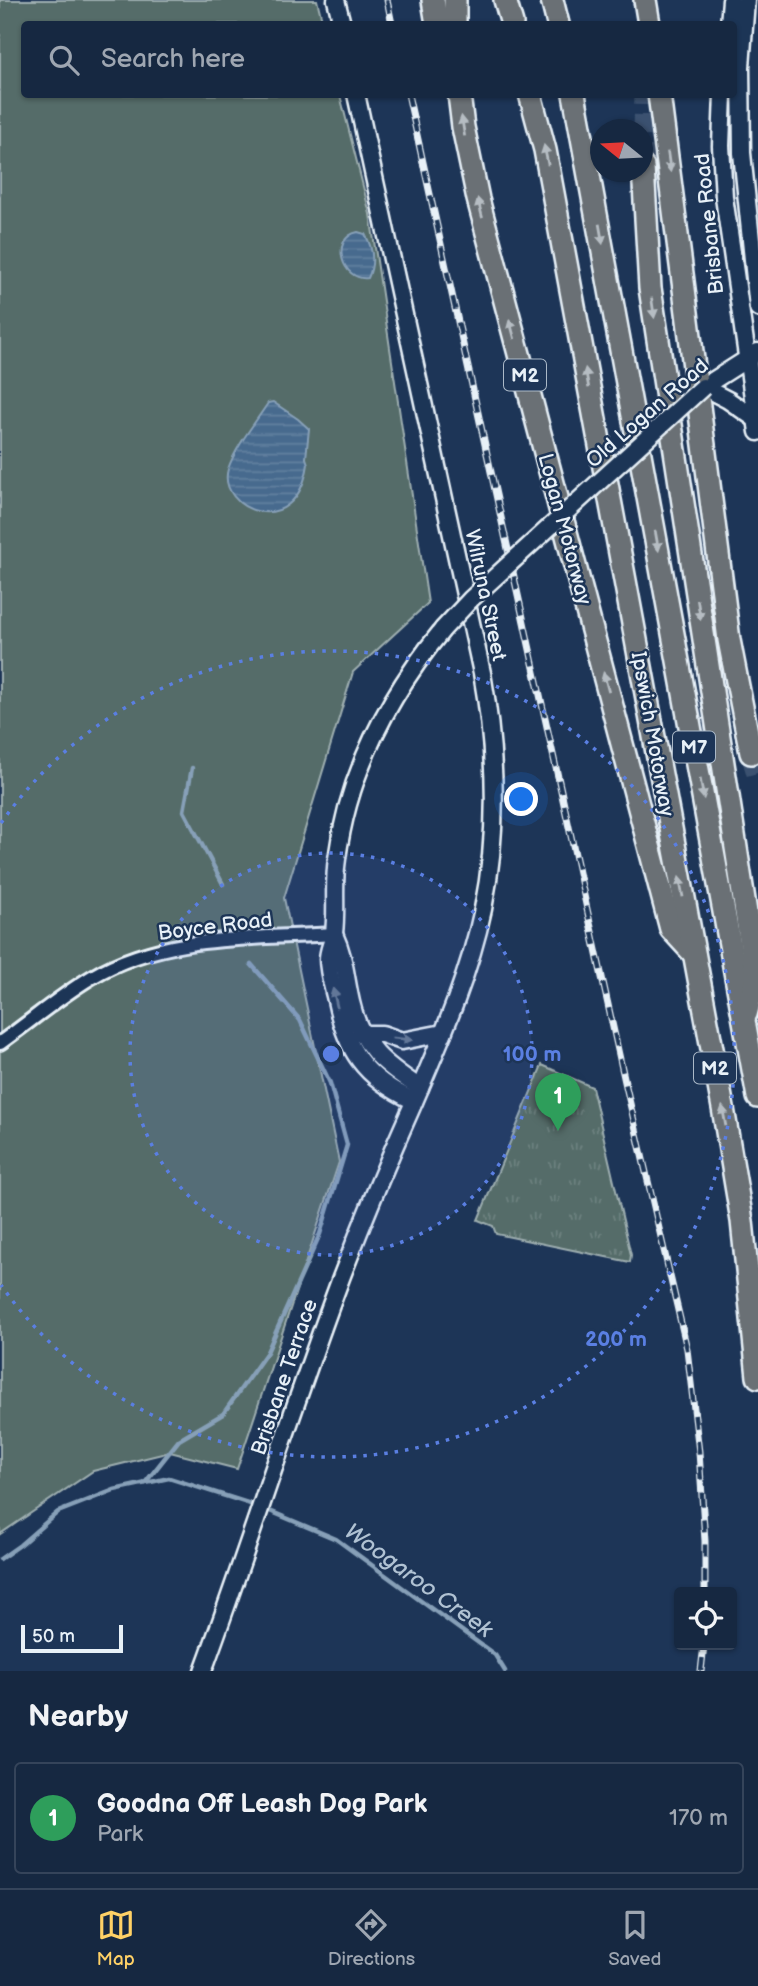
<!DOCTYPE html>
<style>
body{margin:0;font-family:"Balsamiq Sans",sans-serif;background:#23344c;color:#f1f3f6}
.controls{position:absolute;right:21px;bottom:21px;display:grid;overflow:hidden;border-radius:7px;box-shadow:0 2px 5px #0004}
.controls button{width:63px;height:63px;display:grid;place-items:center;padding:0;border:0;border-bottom:2px solid #35445a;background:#162841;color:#f1f3f6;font:35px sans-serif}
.compass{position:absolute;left:590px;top:119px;width:63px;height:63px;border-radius:50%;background:#162841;box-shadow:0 2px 5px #0004;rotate:288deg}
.scale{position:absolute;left:21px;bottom:18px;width:102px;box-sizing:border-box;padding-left:7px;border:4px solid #e8f1f8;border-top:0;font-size:19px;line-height:24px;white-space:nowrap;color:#e8f1f8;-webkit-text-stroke:5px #1d3557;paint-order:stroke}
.you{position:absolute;left:522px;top:800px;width:24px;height:24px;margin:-18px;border:5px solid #fff;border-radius:50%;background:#1a73e8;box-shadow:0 0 0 10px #1a73e833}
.badge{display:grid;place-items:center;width:46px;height:46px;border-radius:50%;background:#ffd166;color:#fff;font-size:23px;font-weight:700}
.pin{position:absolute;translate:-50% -58px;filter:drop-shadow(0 2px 4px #0008)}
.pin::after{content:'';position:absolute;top:37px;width:24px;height:21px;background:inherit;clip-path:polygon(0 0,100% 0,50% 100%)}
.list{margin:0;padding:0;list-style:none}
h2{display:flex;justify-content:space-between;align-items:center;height:91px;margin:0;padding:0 28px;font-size:30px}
h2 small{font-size:23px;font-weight:400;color:#9ea6b1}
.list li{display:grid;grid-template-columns:46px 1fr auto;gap:21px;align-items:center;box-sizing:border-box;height:112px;margin:0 14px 14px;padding:0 14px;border:2px solid #35445a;border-radius:7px}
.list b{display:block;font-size:26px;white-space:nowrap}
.list p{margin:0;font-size:23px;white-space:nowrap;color:#9ea6b1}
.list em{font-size:23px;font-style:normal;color:#9ea6b1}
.icon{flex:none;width:38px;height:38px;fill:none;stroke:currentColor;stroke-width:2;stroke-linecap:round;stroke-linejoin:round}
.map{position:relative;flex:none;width:758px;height:1671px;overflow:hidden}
.search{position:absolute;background:#162841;box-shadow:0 2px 5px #0004;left:21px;right:21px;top:21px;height:77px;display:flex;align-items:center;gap:18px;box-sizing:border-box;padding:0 24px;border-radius:7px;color:#9ea6b1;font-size:26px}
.sheet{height:217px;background:#162841}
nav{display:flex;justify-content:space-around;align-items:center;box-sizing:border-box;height:98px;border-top:2px solid #35445a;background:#162841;font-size:19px;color:#9ea6b1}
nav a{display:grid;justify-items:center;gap:4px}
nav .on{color:#ffd166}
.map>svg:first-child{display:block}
.grass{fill:#546c69;stroke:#9eaeb0;stroke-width:2}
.park{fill:url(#park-tufts);stroke:#9eaeb0;stroke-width:2}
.water{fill:url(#water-rules);stroke:#87a0b8;stroke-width:2}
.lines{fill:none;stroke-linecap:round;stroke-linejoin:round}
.stream{stroke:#87a0b8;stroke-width:4.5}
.motorway-tunnel{stroke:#3b516f;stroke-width:21;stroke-dasharray:21 10;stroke-linecap:butt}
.minor-casing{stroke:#e8f1f8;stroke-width:18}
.secondary-casing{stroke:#e8f1f8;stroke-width:21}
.motorway-casing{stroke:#e8f1f8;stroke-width:26}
.minor{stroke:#1d3557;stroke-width:12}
.secondary{stroke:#1d3557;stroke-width:16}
.motorway{stroke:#6a7074;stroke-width:21}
.rail-casing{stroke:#e8f1f8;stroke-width:7}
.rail{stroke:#1d3557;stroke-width:4.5;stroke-dasharray:13;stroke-linecap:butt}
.secondary-bridge-casing{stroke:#e8f1f8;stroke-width:21;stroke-linecap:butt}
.secondary-bridge{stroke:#1d3557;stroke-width:16}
.oneway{fill:#b6bdc3}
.oneway2{fill:#64778f}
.ring{fill:none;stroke:#5a7fe2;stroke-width:3.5;stroke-dasharray:3.5 7}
.labels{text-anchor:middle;stroke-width:5;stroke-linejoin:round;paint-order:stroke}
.shield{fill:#1d3557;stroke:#abb9c8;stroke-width:2}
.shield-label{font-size:19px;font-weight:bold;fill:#e8f1f8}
.street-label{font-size:21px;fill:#e8f1f8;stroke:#1d3557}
.water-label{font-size:23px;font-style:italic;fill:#b0c2d3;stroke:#1d3557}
.centre{fill:#5a7fe2;stroke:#1d3557;stroke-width:3.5}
.ring-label{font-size:21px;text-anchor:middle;font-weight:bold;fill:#5a7fe2;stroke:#1d3557;stroke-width:5;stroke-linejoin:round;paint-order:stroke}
</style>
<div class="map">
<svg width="758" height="1671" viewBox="0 0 758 1671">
<defs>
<pattern id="park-tufts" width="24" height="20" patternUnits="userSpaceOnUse" patternTransform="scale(1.75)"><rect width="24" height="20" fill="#546c69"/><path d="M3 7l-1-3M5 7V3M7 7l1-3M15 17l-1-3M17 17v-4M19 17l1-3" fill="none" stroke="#6d817f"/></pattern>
<pattern id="water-rules" width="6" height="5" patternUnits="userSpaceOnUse" patternTransform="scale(1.75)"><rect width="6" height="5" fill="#476a8e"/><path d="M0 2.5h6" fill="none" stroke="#62809f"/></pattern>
</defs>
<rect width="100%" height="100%" fill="#1d3557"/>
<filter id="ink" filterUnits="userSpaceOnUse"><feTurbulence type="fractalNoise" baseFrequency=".0143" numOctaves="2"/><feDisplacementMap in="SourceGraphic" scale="14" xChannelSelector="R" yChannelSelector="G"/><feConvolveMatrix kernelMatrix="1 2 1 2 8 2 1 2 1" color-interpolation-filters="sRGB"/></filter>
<g filter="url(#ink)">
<path class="grass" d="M0 0H317L323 24H24V94L340 95 370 214 428 603 353 672 284 898 339 1162 237 1469 170 1452 93 1471 0 1534Z"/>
<path class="park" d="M542 1065 592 1087 631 1255 630 1262 496 1234 493 1226 478 1220Z"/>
<g class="water">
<path d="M358 232 365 234C373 248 375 263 368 278 342 282 329 238 358 232Z"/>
<path d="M273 402 298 419 309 429 306 458 308 464C296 544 216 509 228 469 236 446 255 423 268 403Z"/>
</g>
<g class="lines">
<g class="stream">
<path d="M192 768 184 811 223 884"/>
<path d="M145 1483 179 1440 223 1414 267 1352 320 1234 347 1145 330 1083 300 1020 251 964"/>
<path d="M265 1509 336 1539 495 1655 505 1671"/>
<path d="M0 1559 20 1545 58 1512 114 1490 169 1478 257 1506"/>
</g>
<g class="motorway-tunnel">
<path d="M643 167 645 94"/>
<path d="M751 753 758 777"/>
</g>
<defs>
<path id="minor" d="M0 1043C31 1021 60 996 92 977 164 934 254 939 334 934"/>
<g id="secondary">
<path d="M336 0 342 24"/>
<path d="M746 0 741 67 742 153 758 308"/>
<path d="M729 24 731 0"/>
<path d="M723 94 721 146 724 197 758 432"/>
<path d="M703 387 758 352"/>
<path d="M703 387 728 400 757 420"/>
<path d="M334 934C345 958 345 976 351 1002 361 1047 384 1064 420 1088"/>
<path d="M361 1034H382L402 1041 443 1033"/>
<path d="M414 1101C363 1077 346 1051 335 996 332 984 328 971 328 959 328 950 333 942 334 933 337 909 333 884 337 859 348 773 389 695 443 629"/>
<path d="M203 1671C251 1541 292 1408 341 1278 364 1218 388 1160 414 1102 441 1039 469 976 483 909 499 831 496 751 482 673L356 94"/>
</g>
<g id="motorway">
<path d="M433 0 437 24"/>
<path d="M505 0 512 24"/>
<path d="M552 0 558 24"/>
<path d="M645 0 649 24"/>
<path d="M455 24V0"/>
<path d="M459 94 463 127 478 199 671 929 694 954"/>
<path d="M530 94 545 150 723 1108 742 1221 758 1377"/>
<path d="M574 94 758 1097"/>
<path d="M659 94 729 640 751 753"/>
<path d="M643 167 650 288 756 978 746 1014"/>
</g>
</defs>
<use href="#minor" class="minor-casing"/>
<use href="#secondary" class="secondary-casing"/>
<use href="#motorway" class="motorway-casing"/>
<use href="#minor" class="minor"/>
<use href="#secondary" class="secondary"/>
<use href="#motorway" class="motorway"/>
<defs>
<g id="rail">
<path d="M387 0 392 24"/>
<path d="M408 94 625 1082 687 1349 699 1452 705 1541V1592"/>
<path d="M701 1671 704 1645"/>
</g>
</defs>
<use href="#rail" class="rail-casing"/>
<use href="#rail" class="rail"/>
<defs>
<path id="secondary-bridge" d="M443 629 471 599 703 387"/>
</defs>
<use href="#secondary-bridge" class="secondary-bridge-casing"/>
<use href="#secondary-bridge" class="secondary-bridge"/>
</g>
<defs><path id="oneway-solid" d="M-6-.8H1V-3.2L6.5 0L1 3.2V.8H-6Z" transform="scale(1.75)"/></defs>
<g class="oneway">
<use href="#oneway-solid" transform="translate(463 126) rotate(-99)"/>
<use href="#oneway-solid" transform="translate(546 155) rotate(-102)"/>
<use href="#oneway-solid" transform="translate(669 162) rotate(82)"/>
<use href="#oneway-solid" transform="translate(480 208) rotate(-104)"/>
<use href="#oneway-solid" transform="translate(601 234) rotate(80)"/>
<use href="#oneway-solid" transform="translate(653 308) rotate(82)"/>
<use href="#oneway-solid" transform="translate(512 329) rotate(-105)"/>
<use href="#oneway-solid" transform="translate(587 378) rotate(-100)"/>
<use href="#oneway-solid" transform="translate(657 541) rotate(80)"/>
<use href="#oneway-solid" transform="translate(699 610) rotate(81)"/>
<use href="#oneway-solid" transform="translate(606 682) rotate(-105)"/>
<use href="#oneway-solid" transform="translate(702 789) rotate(80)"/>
<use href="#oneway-solid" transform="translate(681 887) rotate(-101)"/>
<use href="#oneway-solid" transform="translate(724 1116) rotate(-100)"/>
</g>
<g class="oneway2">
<use href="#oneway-solid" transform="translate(335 998) rotate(-103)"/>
<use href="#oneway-solid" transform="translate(402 1039) rotate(6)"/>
</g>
</g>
<circle cx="331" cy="1054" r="201" fill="#5a7fe2" fill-opacity=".12"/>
<g class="ring">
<circle cx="331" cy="1054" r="201"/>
<path d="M1 823A403 403 0 1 1 1 1285"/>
</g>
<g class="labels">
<g class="shield">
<rect x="504" y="359.5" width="42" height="31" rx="5"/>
<rect x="673" y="731.5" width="42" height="31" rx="5"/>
<rect x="694" y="1052.5" width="42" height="31" rx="5"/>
</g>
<g class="shield-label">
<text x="525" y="382">M2</text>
<text x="694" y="754">M7</text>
<text x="715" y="1075">M2</text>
</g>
<g class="street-label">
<text transform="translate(709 224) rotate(-96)" y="7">Brisbane Road</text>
<text transform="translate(647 413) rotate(-41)" y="7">Old Logan Road</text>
<text transform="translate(565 529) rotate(75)" y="7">Logan Motorway</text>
<text transform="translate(486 595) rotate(78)" y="7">Wilruna Street</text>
<text transform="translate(653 734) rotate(80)" y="7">Ipswich Motorway</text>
<text transform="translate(215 926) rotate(-7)" y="7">Boyce Road</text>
<text transform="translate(284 1377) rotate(-71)" y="7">Brisbane Terrace</text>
</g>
<g class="water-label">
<text transform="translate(419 1580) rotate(36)" y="8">Woogaroo Creek</text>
</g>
</g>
<circle cx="331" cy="1054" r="10" class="centre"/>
<g class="ring-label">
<text x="532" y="1061">100 m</text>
<text x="616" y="1346">200 m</text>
</g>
</svg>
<div class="controls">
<button><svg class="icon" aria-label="locate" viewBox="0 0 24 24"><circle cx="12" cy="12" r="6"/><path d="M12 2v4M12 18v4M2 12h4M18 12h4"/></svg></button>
</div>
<svg class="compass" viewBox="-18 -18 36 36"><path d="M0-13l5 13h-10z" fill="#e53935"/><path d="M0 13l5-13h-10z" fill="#9ea6b1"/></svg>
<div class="scale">50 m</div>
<div class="you"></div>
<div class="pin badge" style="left:558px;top:1131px;background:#2e9e5b">1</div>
<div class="search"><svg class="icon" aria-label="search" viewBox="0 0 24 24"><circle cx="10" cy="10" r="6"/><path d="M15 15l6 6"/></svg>Search here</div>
</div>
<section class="sheet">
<h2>Nearby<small></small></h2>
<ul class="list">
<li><span class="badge" style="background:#2e9e5b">1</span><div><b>Goodna Off Leash Dog Park</b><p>Park</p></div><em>170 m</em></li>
</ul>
</section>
<nav>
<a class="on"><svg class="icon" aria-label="map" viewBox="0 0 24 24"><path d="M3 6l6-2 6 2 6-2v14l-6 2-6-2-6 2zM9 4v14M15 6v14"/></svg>Map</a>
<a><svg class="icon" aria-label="directions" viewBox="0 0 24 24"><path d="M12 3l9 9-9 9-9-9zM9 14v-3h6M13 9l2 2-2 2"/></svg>Directions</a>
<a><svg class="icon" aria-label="saved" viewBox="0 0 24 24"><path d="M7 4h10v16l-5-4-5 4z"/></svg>Saved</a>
</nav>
